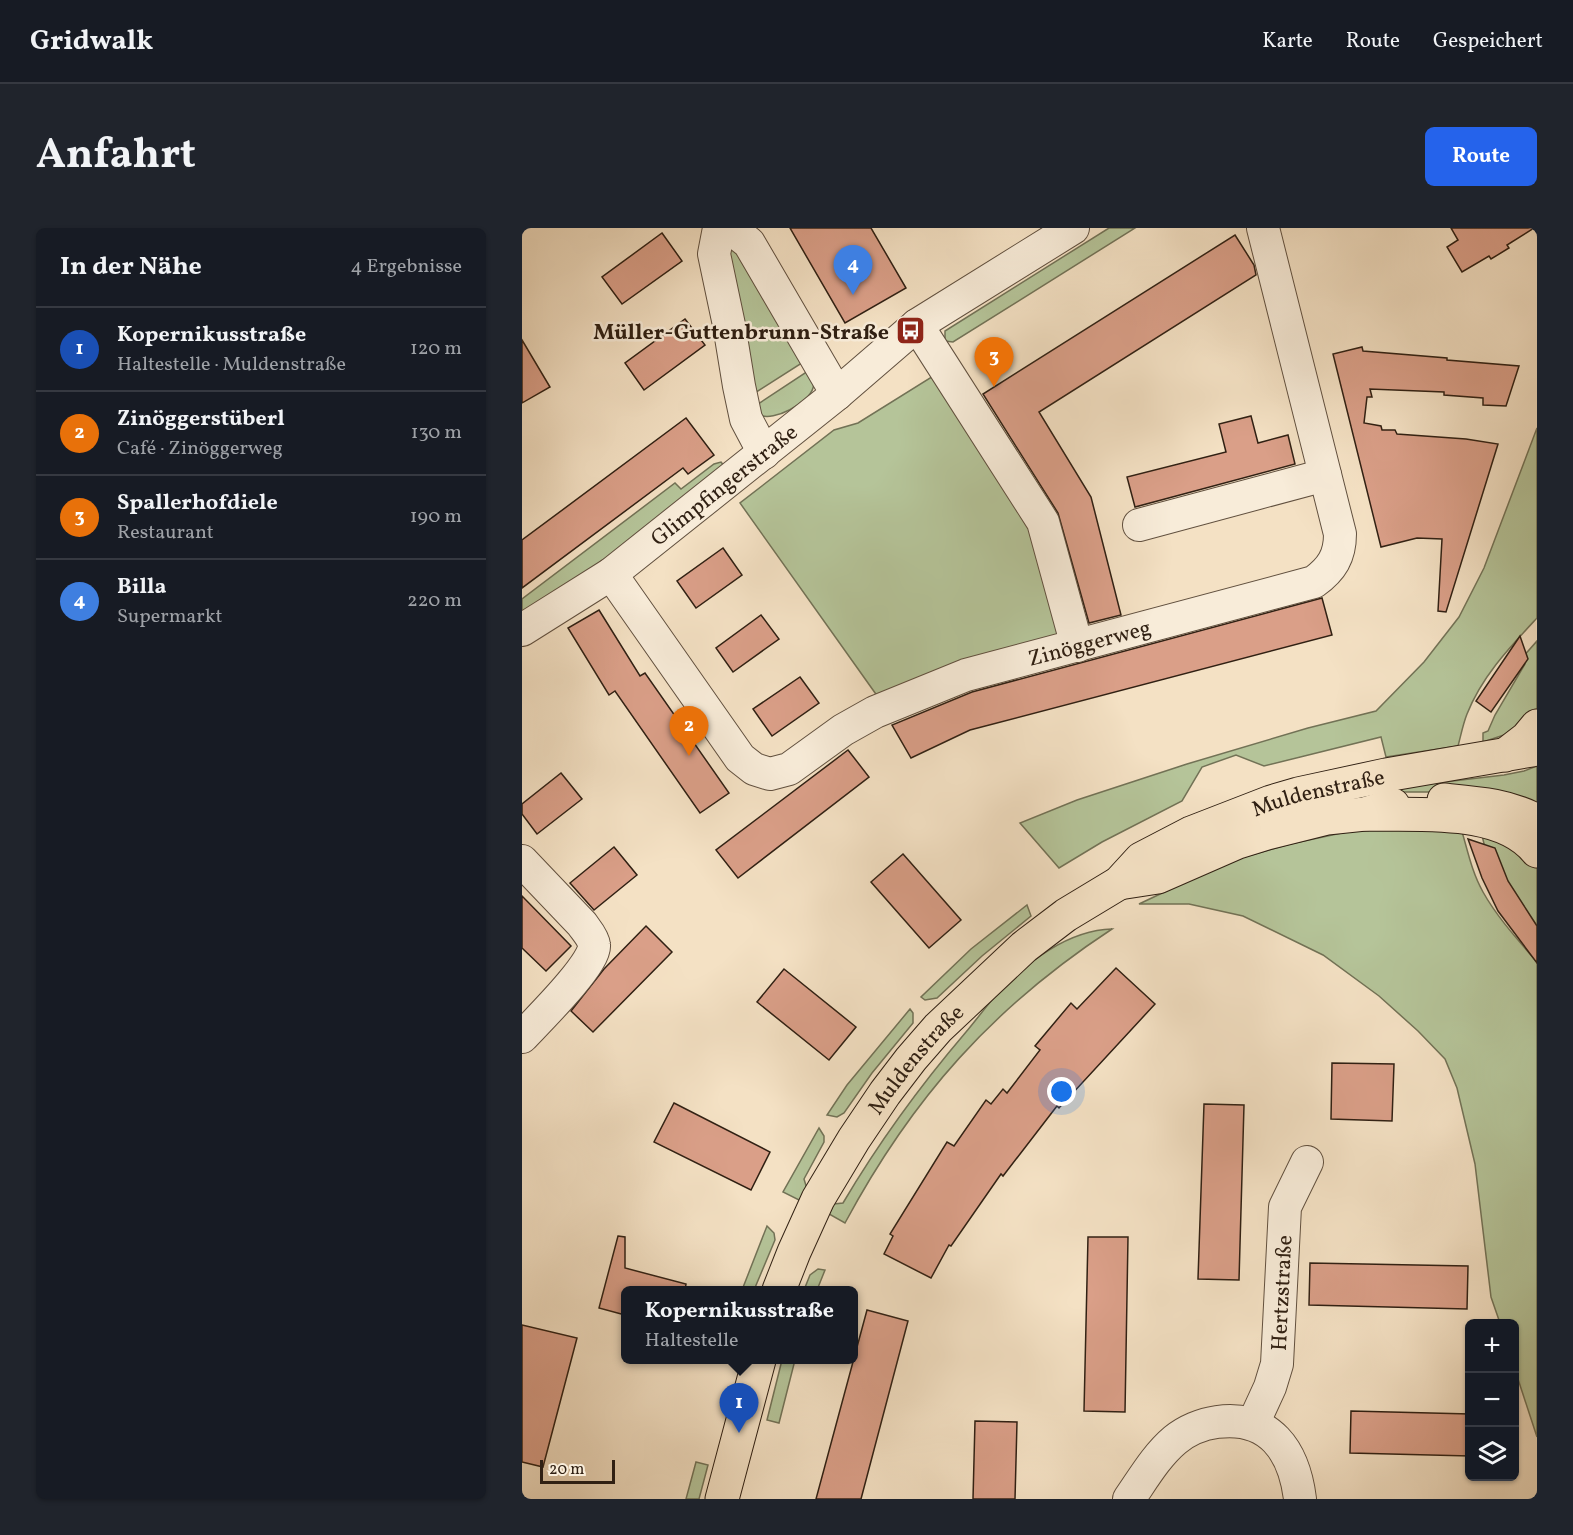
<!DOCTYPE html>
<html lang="de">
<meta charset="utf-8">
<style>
body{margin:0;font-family:Vollkorn,serif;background:#20242c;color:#f1f3f6}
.controls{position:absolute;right:18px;bottom:18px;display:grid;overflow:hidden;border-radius:9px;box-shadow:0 2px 4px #0004}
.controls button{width:54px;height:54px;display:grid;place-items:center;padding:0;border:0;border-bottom:2px solid #363941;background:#171b24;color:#f1f3f6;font:30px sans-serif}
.scale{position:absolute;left:18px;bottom:15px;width:75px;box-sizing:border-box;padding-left:6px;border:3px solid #302013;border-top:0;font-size:16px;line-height:21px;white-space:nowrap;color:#302013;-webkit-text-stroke:4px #f8ecd9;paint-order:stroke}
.you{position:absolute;left:540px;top:864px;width:21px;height:21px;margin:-15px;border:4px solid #fff;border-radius:50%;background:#1a73e8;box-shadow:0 0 0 9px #1a73e833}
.badge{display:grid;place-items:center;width:39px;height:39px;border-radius:50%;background:#2563eb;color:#fff;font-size:20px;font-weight:700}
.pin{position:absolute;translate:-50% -50px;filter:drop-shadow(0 2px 3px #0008)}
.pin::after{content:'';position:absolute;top:32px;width:21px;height:18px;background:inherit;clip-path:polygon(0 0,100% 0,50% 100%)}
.popup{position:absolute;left:99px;top:1058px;width:237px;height:78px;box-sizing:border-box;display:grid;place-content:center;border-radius:9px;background:#171b24;filter:drop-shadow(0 2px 4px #0005);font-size:20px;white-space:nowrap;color:#9ea1a6}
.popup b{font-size:22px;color:#f1f3f6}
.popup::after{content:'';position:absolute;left:50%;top:100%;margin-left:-12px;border:12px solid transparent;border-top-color:#171b24}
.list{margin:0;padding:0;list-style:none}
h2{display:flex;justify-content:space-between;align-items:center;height:78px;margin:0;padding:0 24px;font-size:26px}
h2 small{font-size:20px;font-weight:400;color:#9ea1a6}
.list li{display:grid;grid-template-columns:39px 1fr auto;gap:18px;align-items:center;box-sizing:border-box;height:84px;padding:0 24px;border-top:2px solid #363941}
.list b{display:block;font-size:22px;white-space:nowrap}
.list p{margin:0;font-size:20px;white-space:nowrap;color:#9ea1a6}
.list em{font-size:20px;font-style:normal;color:#9ea1a6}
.icon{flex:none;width:33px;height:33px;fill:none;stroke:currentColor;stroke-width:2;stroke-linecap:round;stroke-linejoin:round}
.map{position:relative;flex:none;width:1015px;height:1271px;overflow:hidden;border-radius:9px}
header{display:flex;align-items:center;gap:36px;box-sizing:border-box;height:84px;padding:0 30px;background:#171b24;border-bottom:2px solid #363941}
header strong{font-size:28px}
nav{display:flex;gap:33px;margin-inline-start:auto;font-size:21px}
.intro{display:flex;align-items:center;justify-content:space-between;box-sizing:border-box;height:144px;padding:0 36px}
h1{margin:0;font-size:42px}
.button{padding:15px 27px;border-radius:9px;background:#2563eb;color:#fff;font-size:21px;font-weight:700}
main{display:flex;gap:36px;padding:0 36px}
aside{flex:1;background:#171b24;border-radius:9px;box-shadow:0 2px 4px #0004}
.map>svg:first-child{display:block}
.green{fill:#b5c499;stroke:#727256;stroke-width:1.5}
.building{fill:#da9f88;stroke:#302013;stroke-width:1.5}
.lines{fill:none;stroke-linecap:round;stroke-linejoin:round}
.minor-casing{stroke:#61503f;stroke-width:34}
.major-casing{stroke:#302013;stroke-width:35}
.highway-casing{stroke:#302013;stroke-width:35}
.minor{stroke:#f8ecd9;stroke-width:32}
.major{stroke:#f4e1c4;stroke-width:33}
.highway{stroke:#f4e1c4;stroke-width:33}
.labels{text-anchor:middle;stroke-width:5;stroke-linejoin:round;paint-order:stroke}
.poi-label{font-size:22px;font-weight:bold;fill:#302013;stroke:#f8ecd9;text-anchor:end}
.street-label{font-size:22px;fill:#302013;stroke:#f8ecd9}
</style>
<header>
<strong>Gridwalk</strong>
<nav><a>Karte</a><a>Route</a><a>Gespeichert</a></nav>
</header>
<div class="intro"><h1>Anfahrt</h1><a class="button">Route</a></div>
<main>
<aside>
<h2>In der Nähe<small>4 Ergebnisse</small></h2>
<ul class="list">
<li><span class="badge" style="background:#1a4fb4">1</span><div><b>Kopernikusstraße</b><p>Haltestelle · Muldenstraße</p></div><em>120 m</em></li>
<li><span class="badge" style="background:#e8710a">2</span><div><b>Zinöggerstüberl</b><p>Café · Zinöggerweg</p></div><em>130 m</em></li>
<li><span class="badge" style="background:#e8710a">3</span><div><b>Spallerhofdiele</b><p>Restaurant</p></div><em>190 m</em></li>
<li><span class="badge" style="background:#3f7fe0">4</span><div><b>Billa</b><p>Supermarkt</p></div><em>220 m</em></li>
</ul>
</aside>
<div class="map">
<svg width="1015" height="1271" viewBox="0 0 1015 1271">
<rect width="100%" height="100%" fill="#f4e1c4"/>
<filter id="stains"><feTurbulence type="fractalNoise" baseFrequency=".00333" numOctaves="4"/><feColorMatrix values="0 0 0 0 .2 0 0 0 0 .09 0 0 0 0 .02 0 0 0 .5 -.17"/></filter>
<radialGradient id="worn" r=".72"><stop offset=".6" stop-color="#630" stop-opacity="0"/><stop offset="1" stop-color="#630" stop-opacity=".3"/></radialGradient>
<g class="green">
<path d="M587 0H613L431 114 423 113V103Z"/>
<path d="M214 18 283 133 228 168 203 23Z"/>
<path d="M289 141C290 147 293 155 291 160 287 175 251 194 238 187L236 176Z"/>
<path d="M416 145 506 287 533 364 536 411 356 469 218 275 312 202 336 195Z"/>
<path d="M1015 200V390C988 419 960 448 945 486 941 496 939 507 936 518L864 529 859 509 742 538 714 527 680 539 660 573 580 614 537 640 498 595 555 572 665 536 786 500 854 483 902 434 937 389 962 340Z"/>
<path d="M199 234 202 238 129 299 0 388V371L153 255 159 261 192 236Z"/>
<path d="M1015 413V484L985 506 961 514V505L966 503 973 487 1003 436 1000 430Z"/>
<path d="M1015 538V586L922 564H883L821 572 862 561 982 547 1002 543Z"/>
<path d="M938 597C945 619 949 643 961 664 975 689 996 712 1015 734V1209L993 1142V1096L978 1095 969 1069 953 936 935 860 923 831 896 803 857 768 801 727 721 688 667 676H617L708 633 768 616 843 600Z"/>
<path d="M958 599 1015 637V708L963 620Z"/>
<path d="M505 677 509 688 460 728 415 770 403 772 399 769 449 721Z"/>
<path d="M590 701C471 779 390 870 323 995L307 986 312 976 321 975C357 914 398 858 444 804 455 791 465 777 476 765 504 734 547 702 590 701Z"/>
<path d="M388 781 391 785V795L350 845 322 885 315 889 305 887 325 857Z"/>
<path d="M297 900 302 908V914L282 951 285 961 279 973 261 964Z"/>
<path d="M245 998 252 1005 253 1012 232 1062H220Z"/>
<path d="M296 1041 303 1042 295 1062H282L288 1047Z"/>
<path d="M260 1132H273L257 1195 245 1192Z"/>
<path d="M174 1234 186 1237 177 1271H164Z"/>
</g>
<g class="building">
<path d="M268 0H349L384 60 323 95Z"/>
<path d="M929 0H1012L985 17 987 20 969 31 967 28 940 44 925 19 936 12Z"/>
<path d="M140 5 160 33 100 76 80 49Z"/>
<path d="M713 7 732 37 734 47 517 184 569 269 599 387 567 395 536 285 461 166Z"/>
<path d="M163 91 183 117 122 162 103 135Z"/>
<path d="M0 112 28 159 0 175Z"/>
<path d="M840 119 841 123 925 130V132L997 138 984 178 961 177V170L922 167V164L848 161 850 169H845L842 195 859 198 860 202H873L875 206 944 211 976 216 924 384 916 383 920 311 895 310 859 319 811 126Z"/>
<path d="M729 188 736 215 766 207 773 236 613 279 605 249 704 224 697 196Z"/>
<path d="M164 190 192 227 166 246 161 240 0 360V312Z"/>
<path d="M201 320 220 347 174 380 155 353Z"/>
<path d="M800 370 810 407 448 502 389 530 370 497 450 464Z"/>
<path d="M77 382 118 448 123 445 207 565 178 585 93 463 87 467 46 400Z"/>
<path d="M239 387 257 411 211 444 194 420Z"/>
<path d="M998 408 1006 431 969 484 954 473Z"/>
<path d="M278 449 297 475 250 508 231 481Z"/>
<path d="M326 522 347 549 216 650 194 622Z"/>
<path d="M39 545 60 571 15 606 0 586V576Z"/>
<path d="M946 611 973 620 986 653 1015 698V735L976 683 960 650Z"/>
<path d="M92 619 115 647 72 682 48 655Z"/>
<path d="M381 626 439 692 407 720 349 654Z"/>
<path d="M0 668 49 718 24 743 0 720Z"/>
<path d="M124 698 150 724 71 804 49 783 82 741Z"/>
<path d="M594 740 633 776 537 880 535 878 481 948 479 946 429 1018 427 1017 409 1050 362 1026 371 1008 368 1006 425 914 432 918 464 872 469 876 481 861 485 865 518 822 513 818 549 775 555 781Z"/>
<path d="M262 741 334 799 307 832 235 774Z"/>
<path d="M810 835 872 836 870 893 809 891Z"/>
<path d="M152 875 248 924 229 962 132 914Z"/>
<path d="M682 876 722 877 717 1052 676 1051Z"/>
<path d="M96 1008 103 1009V1040L164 1056 163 1062H103V1087L77 1080Z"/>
<path d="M566 1009H606L603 1184 562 1183Z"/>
<path d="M788 1035 946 1038 945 1081 787 1077Z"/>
<path d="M345 1082 386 1093 339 1271H294Z"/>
<path d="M0 1097 55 1110 21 1239 0 1234Z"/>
<path d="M829 1183 948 1186V1228L828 1225Z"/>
<path d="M453 1193 495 1194 493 1271H451Z"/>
</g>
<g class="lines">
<defs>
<g id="minor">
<path d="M197 0 192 26 207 97 217 158 224 191 242 225"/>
<path d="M208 0 227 15 315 166"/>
<path d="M395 97 521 294 555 418"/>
<path d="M617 297 803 247"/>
<path id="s1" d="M89 346 218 530 232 541 248 546 267 541 321 502 353 484 444 447 792 354C810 341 818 328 818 306L741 0"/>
<path id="s2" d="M0 402 89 346 315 166 395 97 551 0"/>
<path d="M0 633 60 696C64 702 71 709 72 717 75 734 14 794 0 809"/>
<path id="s3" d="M731 1196 748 1159 755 1136 763 979 785 934"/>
<path d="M607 1271C621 1251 634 1228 653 1212 664 1203 680 1196 695 1194 748 1187 772 1223 778 1271"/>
</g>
<g id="major">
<path d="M922 572C954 575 986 577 1015 593"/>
<path d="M597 655 636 649 716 614 745 605 805 590 843 586 871 577"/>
<path id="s4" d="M257 1062 272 1024 296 971 332 911 363 865 389 831 416 800 502 719 544 687 597 655 619 631 669 605 749 574 776 566 864 547 1010 522"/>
<path d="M200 1271 237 1132"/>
</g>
<g id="highway">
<path d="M983 527 1005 510 1015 498"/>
<path d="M843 586C896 588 979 578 1015 623"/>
</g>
</defs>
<use href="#minor" class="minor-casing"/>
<use href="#major" class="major-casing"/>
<use href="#highway" class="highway-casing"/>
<use href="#minor" class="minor"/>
<use href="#major" class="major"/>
<use href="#highway" class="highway"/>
</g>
<defs>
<symbol id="bus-square" viewBox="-11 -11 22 22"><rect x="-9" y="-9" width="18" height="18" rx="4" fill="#8f2418" stroke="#f8ecd9"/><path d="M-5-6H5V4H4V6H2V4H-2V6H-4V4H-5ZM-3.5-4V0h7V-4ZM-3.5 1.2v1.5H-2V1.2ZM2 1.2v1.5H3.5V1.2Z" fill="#fff"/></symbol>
</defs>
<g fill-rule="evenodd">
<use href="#bus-square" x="372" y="86" width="33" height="33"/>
</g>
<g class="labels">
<g class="poi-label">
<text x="367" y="111">Müller-Guttenbrunn-Straße</text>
</g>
<g class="street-label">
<text dy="8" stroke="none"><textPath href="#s2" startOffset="249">Glimpfingerstraße</textPath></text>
<text dy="8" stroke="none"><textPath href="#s1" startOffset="608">Zinöggerweg</textPath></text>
<text dy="8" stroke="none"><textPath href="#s4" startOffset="764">Muldenstraße</textPath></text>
<text dy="8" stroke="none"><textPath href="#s4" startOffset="270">Muldenstraße</textPath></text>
<text dy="8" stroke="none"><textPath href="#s3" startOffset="136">Hertzstraße</textPath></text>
</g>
</g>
<rect width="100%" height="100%" filter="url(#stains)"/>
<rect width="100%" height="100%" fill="url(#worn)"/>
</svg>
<div class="controls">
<button>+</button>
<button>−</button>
<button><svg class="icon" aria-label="layers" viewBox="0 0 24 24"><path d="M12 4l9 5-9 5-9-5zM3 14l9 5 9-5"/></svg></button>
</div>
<div class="scale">20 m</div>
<div class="you"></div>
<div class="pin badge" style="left:217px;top:1205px;background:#1a4fb4">1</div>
<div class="popup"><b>Kopernikusstraße</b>Haltestelle</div>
<div class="pin badge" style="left:167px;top:528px;background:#e8710a">2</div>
<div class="pin badge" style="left:472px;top:159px;background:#e8710a">3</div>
<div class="pin badge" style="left:331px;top:67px;background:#3f7fe0">4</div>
</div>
</main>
